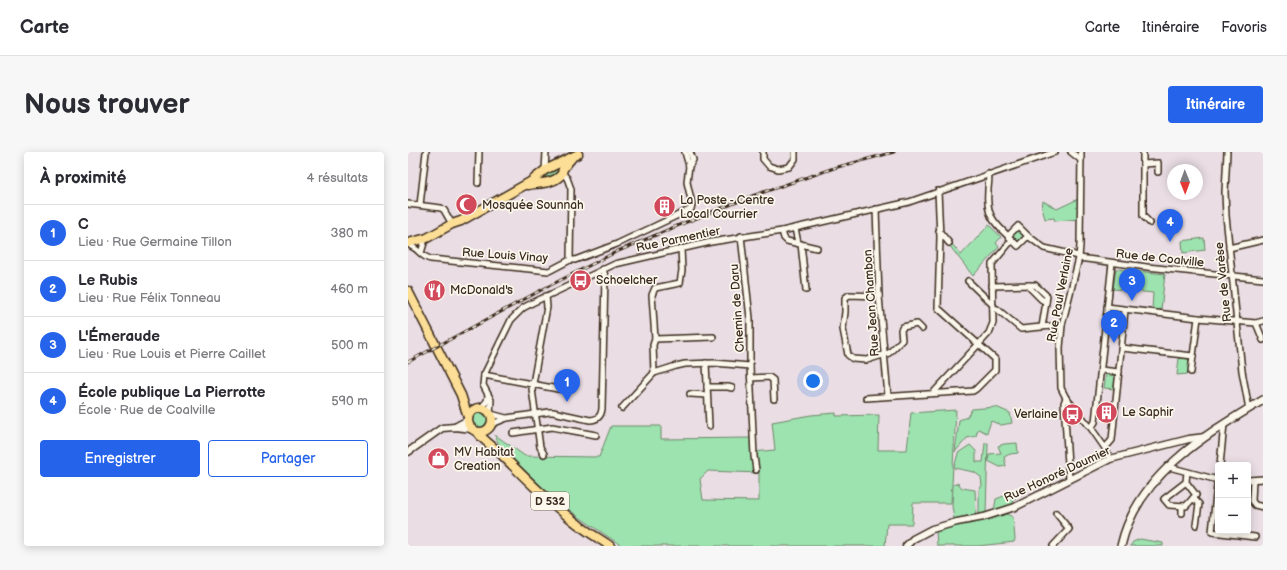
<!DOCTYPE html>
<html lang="fr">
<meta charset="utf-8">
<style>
body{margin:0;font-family:"Balsamiq Sans",sans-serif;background:#f7f7f7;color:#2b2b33}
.controls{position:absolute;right:12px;bottom:12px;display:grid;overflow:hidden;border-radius:4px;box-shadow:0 2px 10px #0003}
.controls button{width:36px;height:36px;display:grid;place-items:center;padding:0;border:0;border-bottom:1px solid #e1e1e2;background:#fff;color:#2b2b33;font:20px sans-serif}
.compass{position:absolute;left:759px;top:12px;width:36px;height:36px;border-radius:50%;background:#fff;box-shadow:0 2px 10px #0003;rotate:179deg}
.you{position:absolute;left:405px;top:229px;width:14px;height:14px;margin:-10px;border:3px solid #fff;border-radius:50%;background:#1a73e8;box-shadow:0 0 0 6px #1a73e833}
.badge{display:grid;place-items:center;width:26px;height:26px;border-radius:50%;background:#2563eb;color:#fff;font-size:13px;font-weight:700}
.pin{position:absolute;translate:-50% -33px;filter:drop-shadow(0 1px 2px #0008)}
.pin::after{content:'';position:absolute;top:21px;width:14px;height:12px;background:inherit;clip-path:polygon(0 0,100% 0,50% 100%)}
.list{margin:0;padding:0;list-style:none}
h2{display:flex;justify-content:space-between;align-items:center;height:52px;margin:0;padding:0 16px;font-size:17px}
h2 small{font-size:13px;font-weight:400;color:#7c7c81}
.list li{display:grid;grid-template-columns:26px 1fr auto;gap:12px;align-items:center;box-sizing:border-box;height:56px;padding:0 16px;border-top:1px solid #e1e1e2}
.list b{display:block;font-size:15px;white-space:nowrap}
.list p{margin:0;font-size:13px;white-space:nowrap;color:#7c7c81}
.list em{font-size:13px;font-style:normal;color:#7c7c81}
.actions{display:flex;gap:8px;padding:12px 16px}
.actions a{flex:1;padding:9px 0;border:1px solid #2563eb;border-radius:4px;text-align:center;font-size:14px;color:#2563eb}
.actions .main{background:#2563eb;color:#fff}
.map{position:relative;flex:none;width:855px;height:394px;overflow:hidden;border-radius:4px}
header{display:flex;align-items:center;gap:24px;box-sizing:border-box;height:56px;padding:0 20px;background:#fff;border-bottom:1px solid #e1e1e2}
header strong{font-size:19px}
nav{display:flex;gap:22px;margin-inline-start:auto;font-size:14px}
.intro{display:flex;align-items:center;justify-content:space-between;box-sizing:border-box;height:96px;padding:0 24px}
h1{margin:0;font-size:28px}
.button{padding:10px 18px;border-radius:4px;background:#2563eb;color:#fff;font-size:14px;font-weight:700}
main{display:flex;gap:24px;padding:0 24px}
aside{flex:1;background:#fff;border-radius:4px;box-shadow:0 2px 10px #0003}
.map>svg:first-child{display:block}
.green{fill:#9de3b0;stroke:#6c8667;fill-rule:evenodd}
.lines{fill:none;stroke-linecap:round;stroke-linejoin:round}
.minor-casing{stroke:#3b2a1e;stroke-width:8}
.tertiary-casing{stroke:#3b2a1e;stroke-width:9}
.secondary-casing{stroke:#3b2a1e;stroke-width:10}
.primary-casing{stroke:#3b2a1e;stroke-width:11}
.minor{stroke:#fbf7ec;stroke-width:5}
.tertiary{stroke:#fbf7ec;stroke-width:6}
.secondary{stroke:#fbf7ec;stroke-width:7}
.primary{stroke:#fcde96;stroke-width:8}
.rail-casing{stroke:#3b2a1e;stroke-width:3}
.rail{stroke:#fbf7ec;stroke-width:1.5;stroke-dasharray:4.5;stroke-linecap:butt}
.labels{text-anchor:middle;stroke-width:3.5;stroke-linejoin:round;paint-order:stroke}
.shield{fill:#fbf7ec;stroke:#75685c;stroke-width:1}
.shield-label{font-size:11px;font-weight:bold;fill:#3b2a1e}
.poi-label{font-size:12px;fill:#3b2a1e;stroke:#fbf7ec;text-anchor:start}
.street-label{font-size:12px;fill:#3b2a1e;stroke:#fbf7ec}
</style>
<header>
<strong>Carte</strong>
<nav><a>Carte</a><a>Itinéraire</a><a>Favoris</a></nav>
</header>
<div class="intro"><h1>Nous trouver</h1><a class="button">Itinéraire</a></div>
<main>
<aside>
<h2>À proximité<small>4 résultats</small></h2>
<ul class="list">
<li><span class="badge">1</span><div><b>C</b><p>Lieu · Rue Germaine Tillon</p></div><em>380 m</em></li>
<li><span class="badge">2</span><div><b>Le Rubis</b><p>Lieu · Rue Félix Tonneau</p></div><em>460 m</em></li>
<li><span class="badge">3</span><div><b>L'Émeraude</b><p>Lieu · Rue Louis et Pierre Caillet</p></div><em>500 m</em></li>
<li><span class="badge">4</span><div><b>École publique La Pierrotte</b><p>École · Rue de Coalville</p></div><em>590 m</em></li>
</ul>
<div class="actions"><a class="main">Enregistrer</a><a>Partager</a></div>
</aside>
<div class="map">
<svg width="855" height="394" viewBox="0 0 855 394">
<rect width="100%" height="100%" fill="#eadee4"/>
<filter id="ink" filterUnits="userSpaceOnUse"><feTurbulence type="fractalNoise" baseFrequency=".025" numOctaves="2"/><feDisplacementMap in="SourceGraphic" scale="8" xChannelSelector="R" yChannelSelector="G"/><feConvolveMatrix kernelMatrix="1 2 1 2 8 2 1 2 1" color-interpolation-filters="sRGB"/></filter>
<g filter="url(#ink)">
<g class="green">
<path d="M148 16 150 19 148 23 138 27H136L135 24Z"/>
<path d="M670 47 671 67 647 69 646 66 637 67 634 56 635 49 649 57Z"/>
<path d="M581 73 593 85 588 91 591 95 565 124 541 93 544 92 553 103Z"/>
<path d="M610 78 617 85 611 91 604 84Z"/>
<path d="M796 86 797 98 775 101 774 89Z"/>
<path d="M708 117 757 122 753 158 744 157 745 141 705 137Z"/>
<path d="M771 206 781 207 780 222 769 223Z"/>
<path d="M698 222 707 224 706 237 696 236Z"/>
<path d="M588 255 602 261 604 271 593 273 583 269 579 281 570 277 568 284 559 286 547 300 551 268 559 265 564 257Z"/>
<path d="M548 258 543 351H505L504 372H479L477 394H214L171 365 139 341 91 293 87 283 117 304 191 305 203 274H253V287L344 286 345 300 367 298 364 270 403 263 428 261V264L471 263 470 298H499L503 261ZM300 319 351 321V349L295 348 292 327Z"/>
<circle cx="72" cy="268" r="8"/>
<path d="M577 291H580L578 362 571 364V337L574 334 573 325 566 320 546 316 550 301 562 293 568 299V310H575Z"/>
<path d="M609 291 610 301 602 302 596 305 598 314 592 315 580 309 581 302 593 301 590 294 596 292Z"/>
<path d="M550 331 554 336 567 338 568 362 546 367 544 354 545 333Z"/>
<path d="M596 344H607L608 346 604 348 605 353 586 359 588 347Z"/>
<path d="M599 362 605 365 607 387 606 390 570 394H529L528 379Z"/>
<path d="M732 387 755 391V394H722L725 390Z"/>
</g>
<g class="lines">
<defs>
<g id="minor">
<path d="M355 0V7L361 14 370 17 381 15 387 7V0"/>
<path d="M663 0 673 8"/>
<path d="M673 0 672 93 671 106 654 173 652 196 653 236 658 246 683 276 697 296 702 307"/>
<path d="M735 0V64L742 71"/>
<path d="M819 0 817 40 818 64 834 219 841 257"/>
<path d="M735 12 750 11V20"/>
<path d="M281 14 285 8 282 0"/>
<path d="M137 18 138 0"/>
<path d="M580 22C582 27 580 32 580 38 578 62 584 69 600 84"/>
<path d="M70 31 71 0"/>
<path d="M0 52 33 56 36 58 44 72"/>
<path d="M12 53 18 0"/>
<path d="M468 57 471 144 480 244"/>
<path d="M610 74 620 84 610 94 600 84Z"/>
<path d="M387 76 390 91"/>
<path d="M374 79 376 86 379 89 409 96"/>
<path d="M531 79 541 91"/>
<path d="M333 84 342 166V214L346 304 348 318"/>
<path d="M620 84 636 96 671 104"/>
<path d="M393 92 398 138"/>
<path d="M3 94C12 98 13 105 23 107L141 119 162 108 163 37 159 26 154 21"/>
<path d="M821 96 855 88"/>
<path d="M13 101 16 91"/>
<path d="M671 106 739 115 855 127"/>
<path d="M162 108H167L209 92 283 57 284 52 279 30 281 14 277 0"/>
<path d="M560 129 585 153"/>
<path d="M621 133 622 136 633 147 638 150"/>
<path d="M584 134 627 133 639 144 634 175"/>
<path d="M471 144 441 143 437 146V160L435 177 440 203 445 207 459 208 481 201 494 188 493 178 495 175 509 172 514 177"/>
<path d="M699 155 790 166 848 171 855 169"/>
<path d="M585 156 589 157 613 177 654 173"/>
<path d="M848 171 855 188"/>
<path d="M247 187 305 185"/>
<path d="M714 196 785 204 790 166"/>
<path d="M298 211 301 274"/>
<path d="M693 218 711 220"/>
<path d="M783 220 785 204"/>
<path d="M246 221 245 193 247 187 244 143 247 136 272 131 274 118 273 96"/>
<path d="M76 223 150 237"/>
<path d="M343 226 361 225 365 228 366 247"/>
<path d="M299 235H320L324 236"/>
<path d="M526 241 527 239 581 181 585 171 584 112 604 88"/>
<path d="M282 242 299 243"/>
<path d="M458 246 565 239 568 237 587 218V207L530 156 532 85 530 39"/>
<path d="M658 246 656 251 661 327"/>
<path d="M73 256 79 249 80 244"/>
<path d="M214 256 246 221 268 214 277 212 306 211 342 214"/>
<path d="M82 262 83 248 75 233 76 223 103 168 115 156 124 151 207 112 303 90 374 79 501 50 647 0"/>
<path d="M83 262 98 266"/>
<path d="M84 272 99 266 141 260H145L182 268C190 268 193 264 194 257L197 124 195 117"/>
<path d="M683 276 687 270 704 111"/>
<path d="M105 281 144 275 188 283"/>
<path d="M697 296 704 288 717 158"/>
<path d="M136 302 132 295 124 237 139 155 138 144"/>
<path d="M812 313 816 272"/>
<path d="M761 315 810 328"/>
<path d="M810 324 804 380 847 385"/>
<path d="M840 328 855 327"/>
<path d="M845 328 844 349 847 353 855 355"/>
<path d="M778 330 788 343 778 354 761 353 756 347 778 330 779 320"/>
<path d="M785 346 791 352 788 373"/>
<path d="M774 361V354"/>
<path d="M645 394 661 377 648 361"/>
</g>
<g id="tertiary">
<path d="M47 275 60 268"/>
<path d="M0 300 34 276 47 275 64 277"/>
<path d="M498 394 505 387 524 377 549 370 576 365 607 355 702 307 781 287 797 285"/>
</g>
<path id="secondary" d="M713 394C729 323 797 283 855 248"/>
<g id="primary">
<path d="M120 33C131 31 145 32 153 23 156 19 153 22 155 17 157 14 160 10 163 7"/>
<path d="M0 91 19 86 44 72 53 69 122 30 137 18 170 2"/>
<path d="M0 139 53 243 60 265"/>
<circle cx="72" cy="268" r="12"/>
<path d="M69 280C76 289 86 295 94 303 118 327 143 352 171 373 181 381 192 387 202 394"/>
</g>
</defs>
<use href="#minor" class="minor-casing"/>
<use href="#tertiary" class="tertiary-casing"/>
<use href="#secondary" class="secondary-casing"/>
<use href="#primary" class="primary-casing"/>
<use href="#minor" class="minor"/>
<use href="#tertiary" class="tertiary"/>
<use href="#secondary" class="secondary"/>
<use href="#primary" class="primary"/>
<defs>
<path id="rail" d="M0 210 137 136 208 100 276 71 344 44 426 16 486 0"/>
</defs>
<use href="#rail" class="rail-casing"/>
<use href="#rail" class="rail"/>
</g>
</g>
<defs>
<symbol id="mosque-disc" viewBox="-11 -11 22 22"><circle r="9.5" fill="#d1495b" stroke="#fbf7ec"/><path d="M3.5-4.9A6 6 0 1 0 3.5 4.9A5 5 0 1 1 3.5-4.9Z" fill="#fff"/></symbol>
<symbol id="building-disc" viewBox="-11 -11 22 22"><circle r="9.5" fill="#d1495b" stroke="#fbf7ec"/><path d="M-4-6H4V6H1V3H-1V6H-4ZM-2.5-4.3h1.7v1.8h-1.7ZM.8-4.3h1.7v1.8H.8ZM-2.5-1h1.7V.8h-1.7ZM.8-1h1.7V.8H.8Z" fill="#fff"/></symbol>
<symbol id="bus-disc" viewBox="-11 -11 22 22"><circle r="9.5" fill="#d1495b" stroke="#fbf7ec"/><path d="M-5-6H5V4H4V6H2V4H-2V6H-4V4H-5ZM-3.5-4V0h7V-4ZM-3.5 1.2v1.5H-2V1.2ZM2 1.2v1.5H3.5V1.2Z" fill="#fff"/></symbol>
<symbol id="restaurant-disc" viewBox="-11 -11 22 22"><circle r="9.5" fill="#d1495b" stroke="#fbf7ec"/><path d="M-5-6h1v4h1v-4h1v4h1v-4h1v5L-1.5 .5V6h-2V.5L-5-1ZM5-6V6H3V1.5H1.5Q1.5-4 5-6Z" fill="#fff"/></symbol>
<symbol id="shop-disc" viewBox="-11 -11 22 22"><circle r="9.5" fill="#d1495b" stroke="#fbf7ec"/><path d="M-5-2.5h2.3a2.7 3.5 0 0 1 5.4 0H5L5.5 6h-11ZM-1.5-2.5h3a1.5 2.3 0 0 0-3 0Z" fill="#fff"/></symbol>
</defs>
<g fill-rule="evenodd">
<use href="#mosque-disc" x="46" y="40" width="25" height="25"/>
<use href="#building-disc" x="244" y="42" width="25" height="25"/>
<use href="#bus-disc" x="160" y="116" width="25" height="25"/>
<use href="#restaurant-disc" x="14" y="126" width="25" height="25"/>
<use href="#building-disc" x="686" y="248" width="25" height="25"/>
<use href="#bus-disc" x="652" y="250" width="25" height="25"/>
<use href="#shop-disc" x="18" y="294" width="25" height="25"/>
</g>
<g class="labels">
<rect class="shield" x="123" y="340" width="38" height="18" rx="3"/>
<g class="shield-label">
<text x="142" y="353">D 532</text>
</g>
<g class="poi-label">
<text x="272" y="52">La Poste - Centre<tspan x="272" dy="14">Local Courrier</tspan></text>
<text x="74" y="57">Mosquée Sounnah</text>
<text x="188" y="132">Schoelcher</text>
<text x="42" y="142">McDonald's</text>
<text x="714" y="264">Le Saphir</text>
<text x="650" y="266" text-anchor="end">Verlaine</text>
<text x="46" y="304">MV Habitat<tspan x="46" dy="14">Creation</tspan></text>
</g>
<g class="street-label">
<text transform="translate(270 87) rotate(-12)" y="4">Rue Parmentier</text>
<text transform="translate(97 103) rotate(4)" y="4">Rue Louis Vinay</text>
<text transform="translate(752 106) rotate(6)" y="4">Rue de Coalville</text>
<text transform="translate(815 130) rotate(-96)" y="4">Rue de Varèse</text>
<text transform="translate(652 143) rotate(-79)" y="4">Rue Paul Verlaine</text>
<text transform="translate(463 151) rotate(-94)" y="4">Rue Jean Chambon</text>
<text transform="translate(329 156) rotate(-94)" y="4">Chemin de Daru</text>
<text transform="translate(649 322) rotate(-25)" y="4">Rue Honoré Daumier</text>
</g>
</g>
</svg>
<div class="controls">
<button>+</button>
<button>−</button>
</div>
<svg class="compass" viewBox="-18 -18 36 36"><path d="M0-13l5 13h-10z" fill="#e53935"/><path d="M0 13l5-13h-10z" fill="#7c7c81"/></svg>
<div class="you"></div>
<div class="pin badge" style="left:159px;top:250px">1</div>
<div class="pin badge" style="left:706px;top:191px">2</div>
<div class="pin badge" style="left:724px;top:149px">3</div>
<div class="pin badge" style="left:762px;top:90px">4</div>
</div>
</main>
